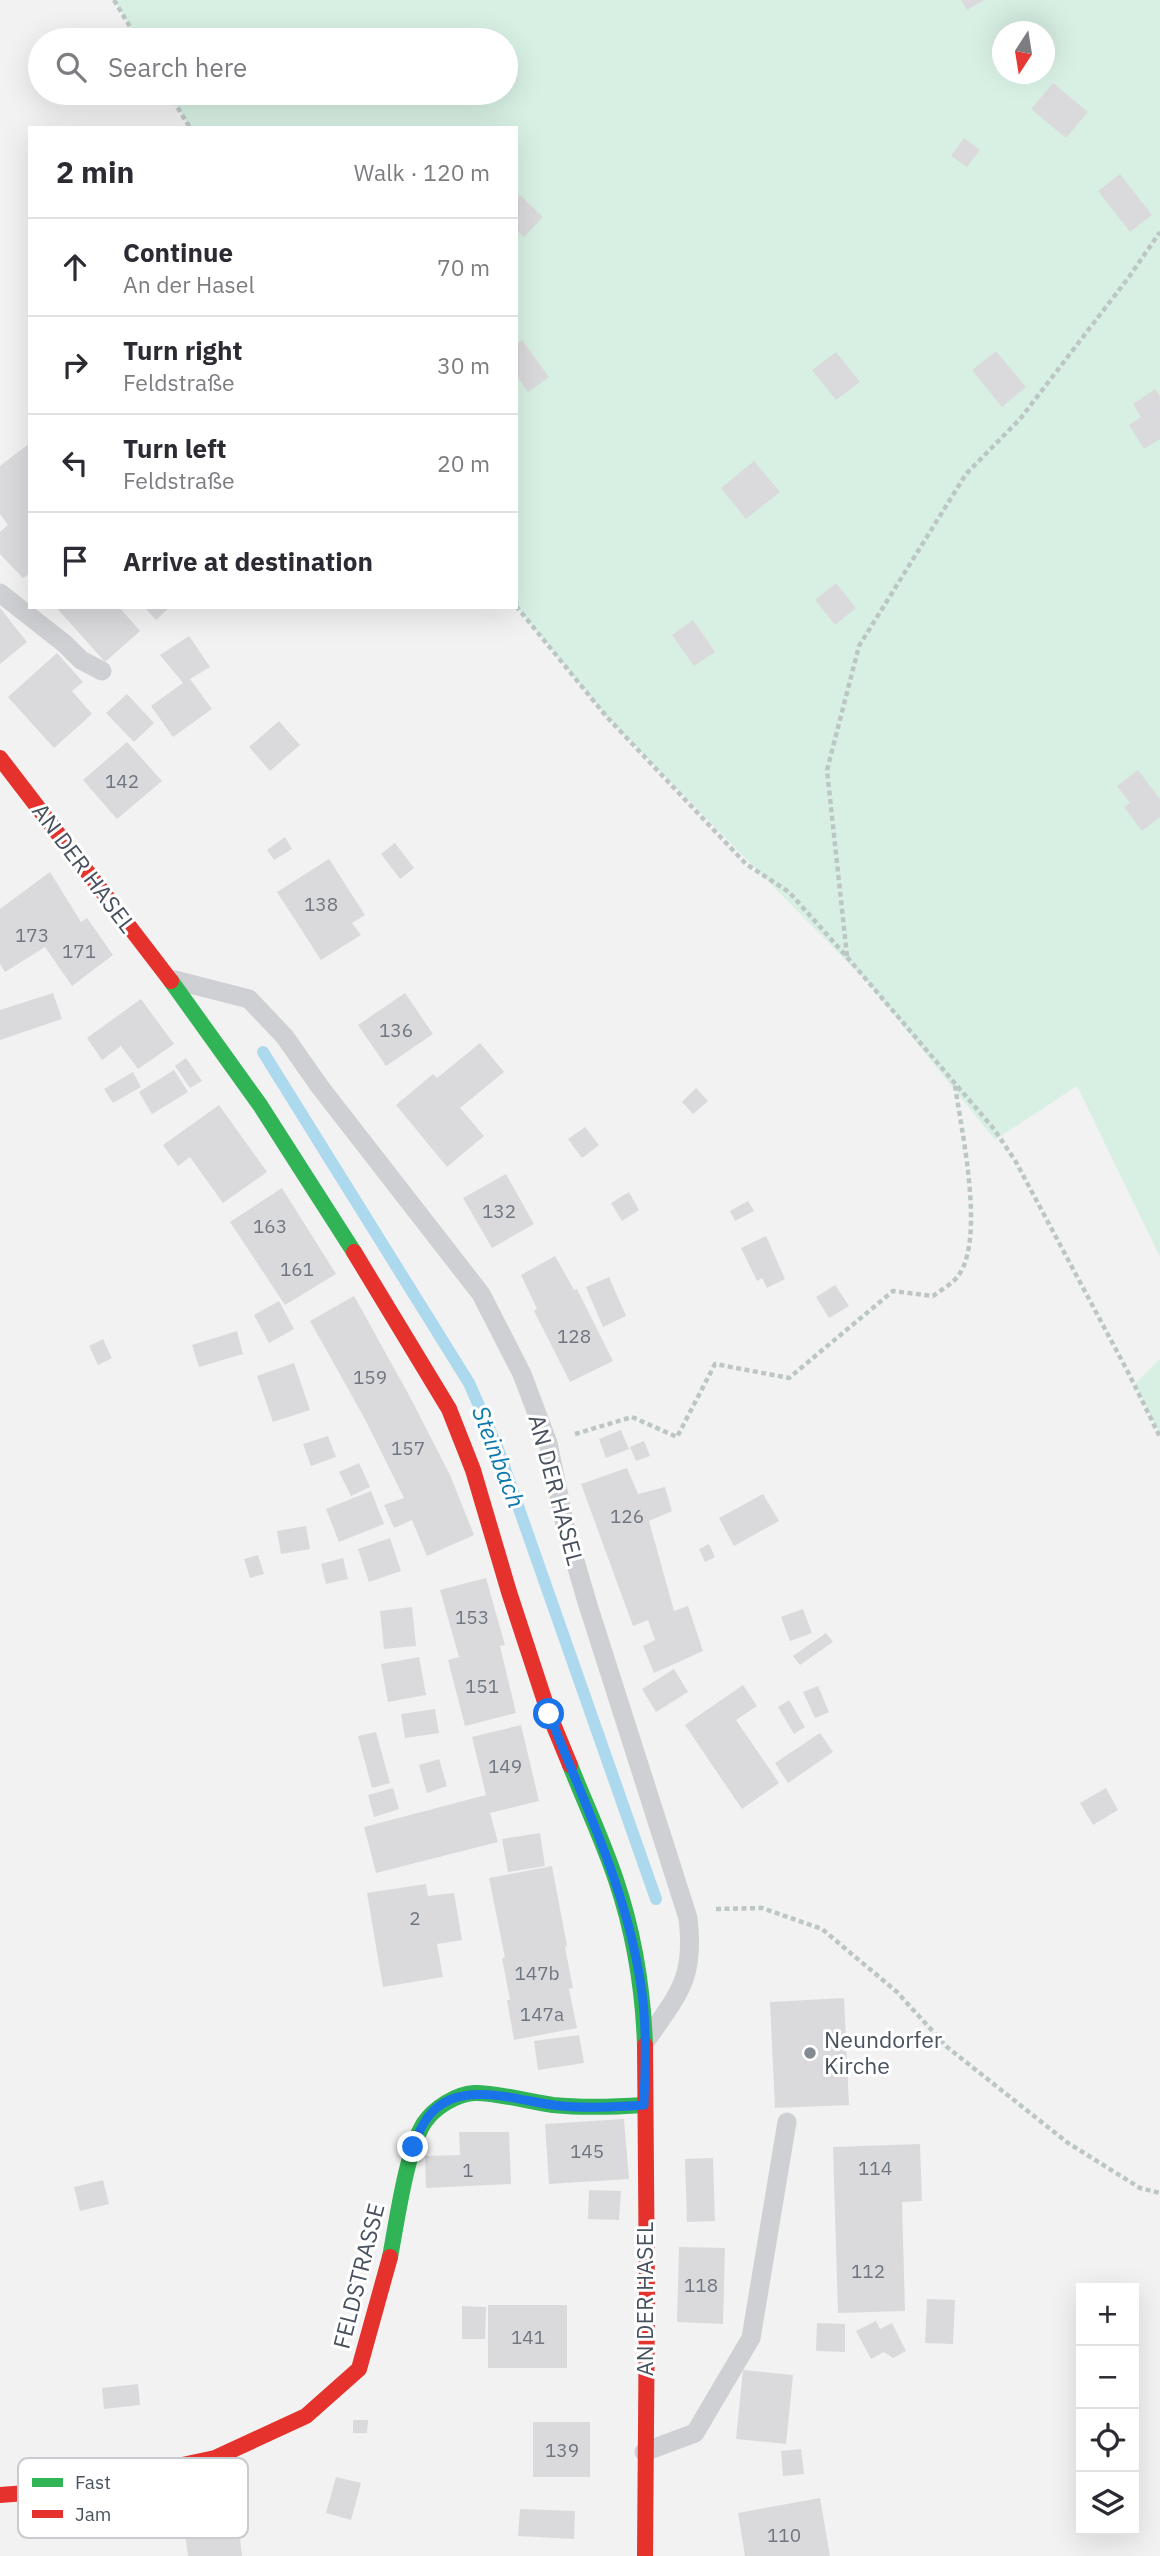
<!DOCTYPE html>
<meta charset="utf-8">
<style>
body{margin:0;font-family:"IBM Plex Sans",sans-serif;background:#f7f7f7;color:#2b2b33}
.controls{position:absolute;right:21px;bottom:21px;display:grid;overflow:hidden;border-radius:0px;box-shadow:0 7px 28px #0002}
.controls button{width:63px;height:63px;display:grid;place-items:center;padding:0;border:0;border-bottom:2px solid #e1e1e2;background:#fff;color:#2b2b33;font:35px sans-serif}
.compass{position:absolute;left:992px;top:21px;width:63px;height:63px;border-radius:50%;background:#fff;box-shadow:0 7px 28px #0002;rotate:192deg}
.stop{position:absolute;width:21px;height:21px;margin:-16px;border:5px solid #1a73e8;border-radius:50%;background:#fff}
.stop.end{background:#1a73e8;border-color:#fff;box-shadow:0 2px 7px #0008}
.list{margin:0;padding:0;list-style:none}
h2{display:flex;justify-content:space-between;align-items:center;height:91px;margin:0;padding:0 28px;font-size:30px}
h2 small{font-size:23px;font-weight:400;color:#7c7c81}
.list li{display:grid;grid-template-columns:46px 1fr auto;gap:21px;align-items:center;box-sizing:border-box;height:98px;padding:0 28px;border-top:2px solid #e1e1e2}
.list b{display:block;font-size:26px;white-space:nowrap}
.list p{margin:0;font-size:23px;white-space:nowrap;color:#7c7c81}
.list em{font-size:23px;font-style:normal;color:#7c7c81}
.icon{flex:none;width:38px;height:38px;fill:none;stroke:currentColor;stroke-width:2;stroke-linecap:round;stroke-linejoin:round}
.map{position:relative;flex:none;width:1160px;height:2556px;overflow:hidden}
.search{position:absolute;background:#fff;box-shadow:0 7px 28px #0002;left:28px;top:28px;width:490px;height:77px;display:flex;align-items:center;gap:18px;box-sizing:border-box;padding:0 24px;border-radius:38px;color:#7c7c81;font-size:26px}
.panel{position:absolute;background:#fff;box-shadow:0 7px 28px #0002;left:28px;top:126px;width:490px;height:483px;border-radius:0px}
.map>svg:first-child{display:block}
.green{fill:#d8f0e4;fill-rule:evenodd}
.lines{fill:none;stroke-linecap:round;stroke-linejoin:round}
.stream{stroke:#add9ee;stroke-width:12}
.building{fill:#dadadd}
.path{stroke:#bcc7c5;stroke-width:4.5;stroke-dasharray:5 3.5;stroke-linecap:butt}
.lane{stroke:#ced0d3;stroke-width:19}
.fast{stroke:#30b455;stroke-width:16}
.jam{stroke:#e5322d;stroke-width:16}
.route{stroke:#1a73e8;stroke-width:9}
.poi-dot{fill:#848a92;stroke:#fff;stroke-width:2.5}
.labels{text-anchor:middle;stroke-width:6;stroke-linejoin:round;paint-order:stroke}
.number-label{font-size:19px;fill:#6f7680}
.street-label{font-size:23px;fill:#49525f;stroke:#fff}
.poi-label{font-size:23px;fill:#49525f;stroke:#fff;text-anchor:start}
.water-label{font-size:24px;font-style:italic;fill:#0e79ad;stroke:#fff}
.key{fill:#fff;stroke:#c8cbcf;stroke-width:2}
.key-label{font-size:19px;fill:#49525f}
</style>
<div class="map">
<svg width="1160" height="2556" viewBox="0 0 1160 2556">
<rect width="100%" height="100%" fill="#f3f2f2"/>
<g class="green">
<path d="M114 0H1160V1257L1077 1086 995 1140 870 985 606 716 516 606V128H190L169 93H506V40H138ZM1002 32H1044V74H1002Z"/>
<path d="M1160 1359V1435L1135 1384Z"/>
</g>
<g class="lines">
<path class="stream" d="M263 1052 469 1383 498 1449 656 1899"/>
</g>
<g class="building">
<path d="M961 0H984L967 10Z"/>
<path d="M1053 83 1088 112 1066 138 1031 109Z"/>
<path d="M964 138 980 150 967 167 951 156Z"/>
<path d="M1120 174 1152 215 1130 232 1098 191Z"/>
<path d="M520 195 543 217 524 237 516 230V199Z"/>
<path d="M522 340 549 377 528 392 516 375V344Z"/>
<path d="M996 351 1026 387 1002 407 972 370Z"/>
<path d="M836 352 860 382 836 400 812 370Z"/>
<path d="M1155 389 1160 396V439L1144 449 1129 425 1141 417 1133 404Z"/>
<path d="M30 443V573L23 578 0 554V532L8 525 0 514V466Z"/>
<path d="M754 461 780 492 746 519 721 488Z"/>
<path d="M836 583 856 608 835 625 815 600Z"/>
<path d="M56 607H119L140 631 105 662Z"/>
<path d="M144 607H170L156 620Z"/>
<path d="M0 608 27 642 0 664Z"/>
<path d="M693 620 715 652 694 666 672 635Z"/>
<path d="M189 636 210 667 190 679 212 709 173 737 151 706 183 683 160 655Z"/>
<path d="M57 653 83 682 72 691 92 714 54 748 8 697Z"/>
<path d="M127 694 154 723 134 742 106 713Z"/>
<path d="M279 721 300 745 270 771 249 747Z"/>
<path d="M127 742 162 781 117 819 83 780Z"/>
<path d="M1138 770 1160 799V817L1142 831 1124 807 1130 803 1117 786Z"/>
<path d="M285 837 292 849 274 860 267 850Z"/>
<path d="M395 843 414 868 400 879 381 854Z"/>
<path d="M329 859 365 915 352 923 361 935 321 960 277 892Z"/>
<path d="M50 872 81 922 87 918 113 955 72 986 45 947 5 972 0 964V909Z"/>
<path d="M53 993 62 1019 0 1040V1010Z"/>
<path d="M405 993 433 1034 386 1066 358 1025Z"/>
<path d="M141 999 174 1044 138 1069 121 1046 102 1060 87 1038Z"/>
<path d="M480 1043 504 1072 460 1108 484 1136 447 1167 396 1105 433 1074 437 1078Z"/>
<path d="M186 1058 202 1081 190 1088 175 1066Z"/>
<path d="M174 1070 188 1092 152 1114 139 1092Z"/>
<path d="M133 1072 141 1087 113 1103 104 1089Z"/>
<path d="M696 1088 708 1101 693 1114 682 1102Z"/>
<path d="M219 1105 267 1172 223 1203 190 1157 178 1166 163 1145Z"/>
<path d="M585 1127 599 1145 582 1158 568 1139Z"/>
<path d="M506 1174 534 1224 492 1248 463 1198Z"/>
<path d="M282 1188 336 1274 285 1305 230 1222Z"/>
<path d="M629 1192 639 1210 622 1221 611 1203Z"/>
<path d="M748 1201 754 1211 735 1221 730 1211Z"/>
<path d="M766 1236 785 1279 767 1288 762 1278 757 1281 741 1248Z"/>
<path d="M555 1256 574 1290 577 1289 613 1361 570 1382 534 1311 537 1309 521 1275Z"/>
<path d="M609 1277 626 1316 603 1327 586 1287Z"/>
<path d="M835 1285 849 1306 829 1318 816 1297Z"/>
<path d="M354 1296 410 1397 450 1475 474 1535 427 1556 412 1520 394 1528 384 1505 404 1498 366 1421 310 1321Z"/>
<path d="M279 1301 294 1329 269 1343 254 1315Z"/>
<path d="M237 1331 243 1354 199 1367 192 1345Z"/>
<path d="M103 1339 112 1358 98 1365 89 1346Z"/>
<path d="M294 1363 310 1410 273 1422 257 1376Z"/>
<path d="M621 1430 629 1449 606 1458 599 1439Z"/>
<path d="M328 1436 336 1457 311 1466 303 1444Z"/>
<path d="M644 1441 650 1456 636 1461 630 1447Z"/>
<path d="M359 1463 370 1487 351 1496 339 1472Z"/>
<path d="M627 1468 638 1494 665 1487 672 1511 649 1521 674 1611 688 1606 703 1651 654 1673 643 1646 655 1640 648 1620 633 1626 581 1484Z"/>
<path d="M371 1491 384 1524 339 1542 326 1509Z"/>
<path d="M763 1494 779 1521 734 1546 719 1518Z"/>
<path d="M306 1526 310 1549 281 1554 277 1531Z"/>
<path d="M390 1538 401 1571 369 1582 358 1549Z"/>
<path d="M709 1544 715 1557 705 1562 699 1549Z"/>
<path d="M258 1555 264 1574 250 1578 244 1559Z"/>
<path d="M343 1558 348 1579 326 1584 321 1564Z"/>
<path d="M486 1578 505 1645 500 1646 516 1713 465 1726 448 1660 459 1657 440 1590Z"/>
<path d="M412 1607 416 1646 384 1649 380 1611Z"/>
<path d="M803 1609 812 1633 790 1641 781 1617Z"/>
<path d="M826 1633 833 1642 800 1665 793 1656Z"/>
<path d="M419 1657 426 1695 388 1702 381 1664Z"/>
<path d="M674 1669 688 1692 656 1712 642 1689Z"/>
<path d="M743 1685 757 1706 736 1720 779 1783 742 1809 685 1725Z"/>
<path d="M818 1686 829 1712 815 1718 803 1692Z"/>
<path d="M789 1700 805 1727 794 1734 778 1707Z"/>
<path d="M435 1709 439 1733 405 1738 401 1714Z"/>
<path d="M521 1725 539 1801 490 1813 498 1842 376 1873 364 1827 486 1795 472 1737Z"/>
<path d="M376 1732 390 1783 372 1788 358 1736Z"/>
<path d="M820 1733 833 1752 788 1783 775 1763Z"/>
<path d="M439 1759 447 1786 427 1793 419 1765Z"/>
<path d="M393 1788 399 1809 374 1817 368 1795Z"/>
<path d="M1106 1788 1118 1810 1093 1825 1080 1803Z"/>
<path d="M540 1833 545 1866 508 1872 502 1839Z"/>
<path d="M552 1866 567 1946 565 1947 573 1988 569 1989 577 2028 514 2040 507 2000H510L502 1958H505L489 1878Z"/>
<path d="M426 1884 428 1896 454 1893 462 1940 437 1944 443 1977 383 1987 367 1893Z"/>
<path d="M844 1998 849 2105 775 2108 770 2002Z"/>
<path d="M579 2035 584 2063 538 2070 534 2041Z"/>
<path d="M624 2119 629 2179 549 2184 545 2124Z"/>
<path d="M459 2132H509L511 2184 426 2188 425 2156 460 2155Z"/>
<path d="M920 2144 922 2201 902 2202 905 2311 838 2313 833 2147Z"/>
<path d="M713 2158 715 2221 687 2222 685 2159Z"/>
<path d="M103 2180 109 2204 80 2211 74 2187Z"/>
<path d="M589 2190 621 2191 619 2220 588 2219Z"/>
<path d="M679 2247 725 2248 723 2324 677 2322Z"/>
<path d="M927 2299 955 2300 953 2344 925 2343Z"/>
<rect x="488" y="2305" width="79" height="63"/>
<path d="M462 2306 486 2307 485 2339H462Z"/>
<path d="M876 2321 880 2329 892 2323 906 2351 893 2358 884 2352 871 2359 856 2331Z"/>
<path d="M817 2323 845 2324V2352L816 2351Z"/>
<path d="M743 2370 793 2375 786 2444 736 2439Z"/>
<path d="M138 2384 140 2405 104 2409 102 2388Z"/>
<path d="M353 2420H368L367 2433H353Z"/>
<rect x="533" y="2422" width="57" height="55"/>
<path d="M801 2449 804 2474 783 2476 781 2451Z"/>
<path d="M336 2477 361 2483 351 2520 326 2513Z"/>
<path d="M820 2498 830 2556H745L738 2513Z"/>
<path d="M520 2509 575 2511 574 2539 518 2536Z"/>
<path d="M237 2510 242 2556H188L183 2517Z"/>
</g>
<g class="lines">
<g class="path">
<path d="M114 0 138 40"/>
<path d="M169 93 190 128"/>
<path d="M516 606 606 716 746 864 789 892 847 957 994 1129 1016 1162 1129 1374 1160 1437"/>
<path d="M847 956 827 770 859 646 966 474 1020 419 1129 277 1160 232"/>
<path d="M575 1434 632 1417 677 1437 715 1364 789 1378 893 1291 933 1296C941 1290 952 1284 958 1276 986 1239 961 1129 955 1085"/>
<path d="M716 1909 762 1908 822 1929 897 1992 947 2047 1068 2143 1140 2188 1160 2193"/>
</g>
<g class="lane">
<path d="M0 593 65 644 81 660 102 671"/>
<path d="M175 980 249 999 285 1037 320 1087 481 1294 522 1374 548 1443 566 1530 587 1602 688 1918C695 1977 680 1992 648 2038"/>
<path d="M644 2452 695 2433 751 2338 787 2122"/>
</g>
<g class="fast">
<path d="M171 981 260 1105 354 1252"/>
<path d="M570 1765C585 1803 603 1841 616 1880 634 1933 643 1989 645 2045"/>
<path d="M390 2257C397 2221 406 2152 424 2123 434 2108 456 2094 474 2093 494 2092 531 2102 553 2105 583 2108 614 2107 644 2105"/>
</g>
<g class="jam">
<path d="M0 758 171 981"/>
<path d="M354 1252 449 1409 473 1470 509 1592 549 1714 570 1765"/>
<path d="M0 2495 65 2490 215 2458 306 2416 359 2369 390 2257"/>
<path d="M645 2556 647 2299 645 2045"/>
</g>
</g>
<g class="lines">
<path class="route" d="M413 2147C417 2139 419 2130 424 2123 451 2077 511 2099 553 2105 583 2109 614 2107 644 2105 645 2068 647 2030 642 1993 629 1894 585 1805 549 1714"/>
</g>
<circle class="poi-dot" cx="810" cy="2053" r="7"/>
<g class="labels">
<g class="number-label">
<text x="122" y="788">142</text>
<text x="321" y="911">138</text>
<text x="32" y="942">173</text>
<text x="79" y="958">171</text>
<text x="396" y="1037">136</text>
<text x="499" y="1218">132</text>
<text x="270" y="1233">163</text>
<text x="297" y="1276">161</text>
<text x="574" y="1343">128</text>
<text x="370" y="1384">159</text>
<text x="408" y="1455">157</text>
<text x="627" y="1523">126</text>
<text x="472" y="1624">153</text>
<text x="482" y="1693">151</text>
<text x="505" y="1773">149</text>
<text x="415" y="1925">2</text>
<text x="537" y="1980">147b</text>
<text x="542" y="2021">147a</text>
<text x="587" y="2158">145</text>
<text x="875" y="2175">114</text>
<text x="468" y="2177">1</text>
<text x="868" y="2278">112</text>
<text x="701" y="2292">118</text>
<text x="528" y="2344">141</text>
<text x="562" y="2457">139</text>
<text x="784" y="2542">110</text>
</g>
<g class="street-label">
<text transform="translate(84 868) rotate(53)" y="8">AN DER HASEL</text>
<text transform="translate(556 1490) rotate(75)" y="8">AN DER HASEL</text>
<text transform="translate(359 2276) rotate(-76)" y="8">FELDSTRASSE</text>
<text transform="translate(645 2299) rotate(-90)" y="8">AN DER HASEL</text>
</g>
<g class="poi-label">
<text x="824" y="2048">Neundorfer<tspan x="824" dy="26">Kirche</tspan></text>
</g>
<g class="water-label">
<text transform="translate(498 1457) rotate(69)" y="8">Steinbach</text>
</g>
</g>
<rect x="18" y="2458" width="230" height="80" rx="10" class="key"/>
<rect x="32" y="2478" width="31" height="9" fill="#30b455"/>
<rect x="32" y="2510" width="31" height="8" fill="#e5322d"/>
<g class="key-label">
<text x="75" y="2489">Fast</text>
<text x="75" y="2521">Jam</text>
</g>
</svg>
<div class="controls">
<button>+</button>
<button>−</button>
<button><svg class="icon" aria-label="locate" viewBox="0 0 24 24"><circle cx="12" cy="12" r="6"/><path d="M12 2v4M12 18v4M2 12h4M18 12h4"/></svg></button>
<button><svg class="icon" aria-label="layers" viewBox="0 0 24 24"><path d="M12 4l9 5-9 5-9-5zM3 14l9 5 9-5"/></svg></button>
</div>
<svg class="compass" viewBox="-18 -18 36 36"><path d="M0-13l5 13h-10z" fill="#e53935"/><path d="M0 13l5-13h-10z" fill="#7c7c81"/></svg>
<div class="stop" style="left:549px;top:1714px"></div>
<div class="stop end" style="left:413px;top:2147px"></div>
<div class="search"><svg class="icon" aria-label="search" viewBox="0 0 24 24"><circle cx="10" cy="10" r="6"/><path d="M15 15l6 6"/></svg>Search here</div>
<section class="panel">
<h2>2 min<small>Walk · 120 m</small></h2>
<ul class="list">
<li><svg class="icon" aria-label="ahead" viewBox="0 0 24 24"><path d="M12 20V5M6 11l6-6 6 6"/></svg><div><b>Continue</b><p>An der Hasel</p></div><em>70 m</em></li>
<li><svg class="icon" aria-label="right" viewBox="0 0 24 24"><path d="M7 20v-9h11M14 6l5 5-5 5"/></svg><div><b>Turn right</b><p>Feldstraße</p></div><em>30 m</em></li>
<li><svg class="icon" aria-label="left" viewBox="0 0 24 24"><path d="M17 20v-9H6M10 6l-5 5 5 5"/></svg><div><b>Turn left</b><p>Feldstraße</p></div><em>20 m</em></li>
<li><svg class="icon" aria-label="arrive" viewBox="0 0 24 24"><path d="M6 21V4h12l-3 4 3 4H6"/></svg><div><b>Arrive at destination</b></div></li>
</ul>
</section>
</div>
